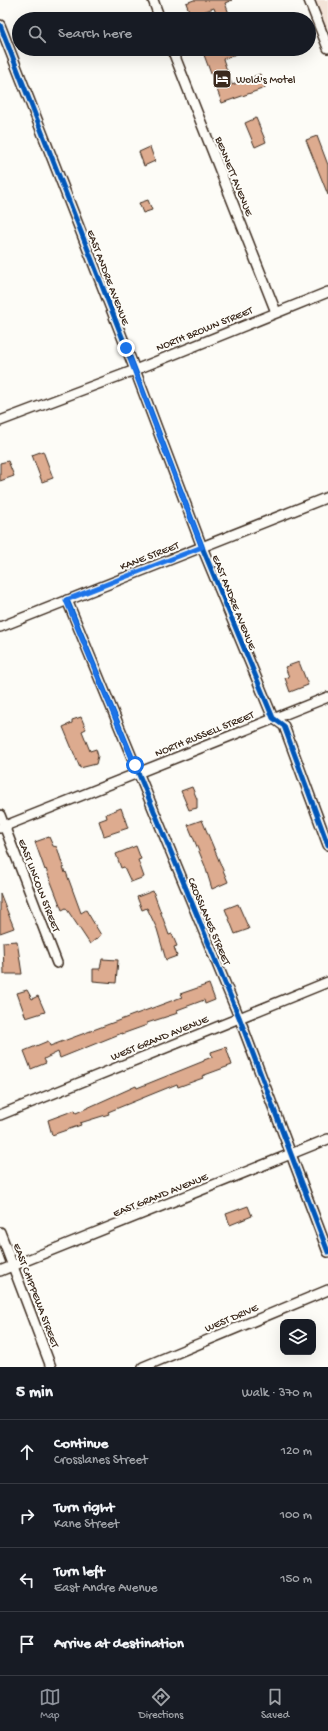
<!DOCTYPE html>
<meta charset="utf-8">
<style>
body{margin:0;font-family:"Gochi Hand",sans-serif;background:#20242c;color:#f1f3f6}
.controls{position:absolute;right:12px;bottom:12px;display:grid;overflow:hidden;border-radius:8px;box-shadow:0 4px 16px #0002}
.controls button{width:36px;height:36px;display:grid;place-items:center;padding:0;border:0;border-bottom:1px solid #363941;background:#171b24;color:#f1f3f6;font:20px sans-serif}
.stop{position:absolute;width:12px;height:12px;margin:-9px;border:3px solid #1a73e8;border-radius:50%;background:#fff}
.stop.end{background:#1a73e8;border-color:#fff;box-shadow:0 1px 4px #0008}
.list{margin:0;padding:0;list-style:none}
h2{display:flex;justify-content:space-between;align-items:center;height:52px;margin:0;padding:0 16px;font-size:17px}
h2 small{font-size:13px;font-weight:400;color:#9ea1a6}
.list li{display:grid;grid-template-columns:26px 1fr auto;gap:12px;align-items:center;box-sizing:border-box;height:64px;padding:0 16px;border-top:1px solid #363941}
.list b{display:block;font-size:15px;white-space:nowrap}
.list p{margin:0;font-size:13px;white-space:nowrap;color:#9ea1a6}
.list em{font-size:13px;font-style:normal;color:#9ea1a6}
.icon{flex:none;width:22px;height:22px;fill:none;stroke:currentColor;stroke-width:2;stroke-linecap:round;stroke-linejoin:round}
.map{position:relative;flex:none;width:328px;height:1367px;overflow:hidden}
.search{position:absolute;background:#171b24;box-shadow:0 4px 16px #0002;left:12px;right:12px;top:12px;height:44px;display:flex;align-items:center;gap:10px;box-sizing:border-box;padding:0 14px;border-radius:22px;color:#9ea1a6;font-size:15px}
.sheet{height:308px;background:#171b24}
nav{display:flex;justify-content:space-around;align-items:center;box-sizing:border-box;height:56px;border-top:1px solid #363941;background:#171b24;font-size:11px;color:#9ea1a6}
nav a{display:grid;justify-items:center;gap:2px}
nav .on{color:#8c9099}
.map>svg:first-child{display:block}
.built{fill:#f3e4d8}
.building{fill:#ddab8f;stroke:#3b2a1e}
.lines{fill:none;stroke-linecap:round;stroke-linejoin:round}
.minor-casing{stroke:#3b2a1e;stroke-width:12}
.minor{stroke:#fdfcf7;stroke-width:9}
.cycleway-casing{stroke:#fdfcf7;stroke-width:8}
.cycleway{stroke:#0057b8;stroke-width:5}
.route{stroke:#1a73e8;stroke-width:5}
.labels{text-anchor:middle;stroke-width:4;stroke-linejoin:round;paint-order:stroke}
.poi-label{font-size:11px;fill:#3b2a1e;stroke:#fdfcf7;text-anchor:start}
.street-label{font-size:11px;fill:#3b2a1e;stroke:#fdfcf7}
</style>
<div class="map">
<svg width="328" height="1367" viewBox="0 0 328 1367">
<rect width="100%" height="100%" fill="#fdfcf7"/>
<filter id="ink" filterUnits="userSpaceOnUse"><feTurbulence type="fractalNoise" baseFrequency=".025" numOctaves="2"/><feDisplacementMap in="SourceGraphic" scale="8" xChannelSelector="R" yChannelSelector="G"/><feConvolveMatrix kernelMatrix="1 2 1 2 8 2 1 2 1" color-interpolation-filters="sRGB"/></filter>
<g filter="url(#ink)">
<path class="built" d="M309 0H328V48Z"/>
<g class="building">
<path d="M194 0H232L225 3 231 19H218L214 8 191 16 186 3Z"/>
<path d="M220 49H249L223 59 232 85 260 74 265 88 222 103 204 55Z"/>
<path d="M256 118 266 142 255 147 245 123Z"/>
<path d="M317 136 328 165V195L306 140Z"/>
<path d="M150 147 155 161 144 166 139 152Z"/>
<path d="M148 200 152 210 143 213 139 203Z"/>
<path d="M43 451 53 478 42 482 32 455Z"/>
<path d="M8 461 14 476 0 481V463Z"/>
<path d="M299 662 308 685 290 692 285 678 289 677 285 667Z"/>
<path d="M81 717 86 729 82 731 90 751 96 749 98 756 96 764 80 768 63 727 72 723V720Z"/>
<path d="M192 787 197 799V808L189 810 181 791Z"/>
<path d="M121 808 128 828 104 836 99 821 107 818 106 814Z"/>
<path d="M202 820 228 882 212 889 205 866 188 825Z"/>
<path d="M49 837 53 846 57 847 65 873 66 872 81 913 86 910 101 935 90 944 66 908 62 910 46 869 45 870 35 842Z"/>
<path d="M136 846 141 859 138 860 144 877 131 882 124 867 121 868 116 854Z"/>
<path d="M153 891 169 935 172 934 177 946 174 947 177 956 166 960 157 929 147 908 142 910 137 897Z"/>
<path d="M0 893 14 928 0 933Z"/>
<path d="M238 904 249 929 235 934 225 909Z"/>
<path d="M17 941 22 974H4L3 942Z"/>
<path d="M102 959 118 960 116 983 93 981V969H100Z"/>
<path d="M209 984 215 1000 205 1004 204 1000 177 1010 178 1013 147 1023V1025L122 1034V1033L60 1058 58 1052 44 1059 46 1063 31 1069 24 1051 48 1041 50 1046 182 997 180 994Z"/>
<path d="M27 990 32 999 38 996 45 1012 26 1018 17 993Z"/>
<path d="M226 1047 232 1065 202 1076 203 1078 178 1087 177 1084 108 1112 109 1114 80 1123 81 1125 52 1135 48 1120 75 1110 76 1113 136 1086 137 1088 204 1061V1060L212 1057 211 1052Z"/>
<path d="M248 1206 252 1216 230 1225 226 1214Z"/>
</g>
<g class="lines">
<defs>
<g id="minor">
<path d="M153 0 160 19"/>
<path d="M309 0 328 48"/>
<path d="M0 25 135 370 202 547 273 718 284 726 328 845"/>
<path d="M172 49 276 312"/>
<path d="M0 421 135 370 328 292"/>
<path d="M67 600 239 1017 328 1252"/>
<path d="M0 627 328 497"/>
<path d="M0 815 57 963"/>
<path d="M0 828 328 697"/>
<path d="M0 1115 328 982"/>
<path d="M0 1232 51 1367"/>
<path d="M0 1271 328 1139"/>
<path d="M143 1367 328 1290"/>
</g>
</defs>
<use href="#minor" class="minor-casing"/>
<use href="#minor" class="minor"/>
<defs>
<g id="cycleway">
<path d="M0 25 135 370 202 547 273 718 284 726 328 845"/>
<path d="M67 600 239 1017 328 1252"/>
</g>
</defs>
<use href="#cycleway" class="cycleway-casing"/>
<use href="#cycleway" class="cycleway"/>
</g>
</g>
<g class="lines" filter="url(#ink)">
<path class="route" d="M126 348 202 547 66 600 135 765"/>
</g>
<defs>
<symbol id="hotel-square" viewBox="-11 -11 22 22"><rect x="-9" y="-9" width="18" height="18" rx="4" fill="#3b2a1e" stroke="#fdfcf7"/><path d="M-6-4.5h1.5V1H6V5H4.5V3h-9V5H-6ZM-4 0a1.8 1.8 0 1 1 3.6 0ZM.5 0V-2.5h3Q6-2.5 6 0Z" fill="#fff"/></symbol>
</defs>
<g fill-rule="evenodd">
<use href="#hotel-square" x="211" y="68" width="22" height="22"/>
</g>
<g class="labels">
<g class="poi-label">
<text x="236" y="83">Wold's Motel</text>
</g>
<g class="street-label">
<text transform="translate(235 176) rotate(68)" y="4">BENNETT AVENUE</text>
<text transform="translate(109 277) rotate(69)" y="4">EAST ANDRE AVENUE</text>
<text transform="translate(204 328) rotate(-22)" y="4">NORTH BROWN STREET</text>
<text transform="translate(149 555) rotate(-21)" y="4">KANE STREET</text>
<text transform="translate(235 602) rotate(68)" y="4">EAST ANDRE AVENUE</text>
<text transform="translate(204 733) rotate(-22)" y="4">NORTH RUSSELL STREET</text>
<text transform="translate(40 885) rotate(69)" y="4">EAST LINCOLN STREET</text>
<text transform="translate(210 921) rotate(67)" y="4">CROSSLANES STREET</text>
<text transform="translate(159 1037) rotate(-22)" y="4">WEST GRAND AVENUE</text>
<text transform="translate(160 1194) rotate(-22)" y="4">EAST GRAND AVENUE</text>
<text transform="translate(37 1295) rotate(69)" y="4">EAST CHIPPEWA STREET</text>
<text transform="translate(231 1317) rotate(-23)" y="4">WEST DRIVE</text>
</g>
</g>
</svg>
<div class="controls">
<button><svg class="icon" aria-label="layers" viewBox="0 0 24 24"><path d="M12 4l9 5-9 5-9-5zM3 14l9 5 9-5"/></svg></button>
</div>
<div class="stop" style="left:135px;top:765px"></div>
<div class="stop end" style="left:126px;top:348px"></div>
<div class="search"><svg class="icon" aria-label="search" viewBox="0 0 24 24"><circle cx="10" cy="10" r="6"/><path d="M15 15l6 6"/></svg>Search here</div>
</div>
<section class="sheet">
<h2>5 min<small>Walk · 370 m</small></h2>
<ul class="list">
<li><svg class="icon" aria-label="ahead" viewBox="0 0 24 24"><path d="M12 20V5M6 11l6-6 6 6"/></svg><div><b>Continue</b><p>Crosslanes Street</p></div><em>120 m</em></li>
<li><svg class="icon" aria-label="right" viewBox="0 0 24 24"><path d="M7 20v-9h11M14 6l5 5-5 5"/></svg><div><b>Turn right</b><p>Kane Street</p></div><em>100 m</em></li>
<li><svg class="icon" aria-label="left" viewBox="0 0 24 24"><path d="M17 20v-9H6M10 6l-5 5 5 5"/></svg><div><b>Turn left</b><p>East Andre Avenue</p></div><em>150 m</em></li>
<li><svg class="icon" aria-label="arrive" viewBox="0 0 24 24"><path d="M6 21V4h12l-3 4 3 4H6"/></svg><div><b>Arrive at destination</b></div></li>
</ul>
</section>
<nav>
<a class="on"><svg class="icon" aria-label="map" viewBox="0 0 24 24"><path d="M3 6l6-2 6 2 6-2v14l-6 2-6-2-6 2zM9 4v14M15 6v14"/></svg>Map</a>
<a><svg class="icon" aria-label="directions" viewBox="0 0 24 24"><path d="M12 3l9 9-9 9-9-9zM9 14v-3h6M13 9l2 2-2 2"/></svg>Directions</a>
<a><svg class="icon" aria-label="saved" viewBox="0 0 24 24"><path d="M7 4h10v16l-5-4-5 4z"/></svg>Saved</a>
</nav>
